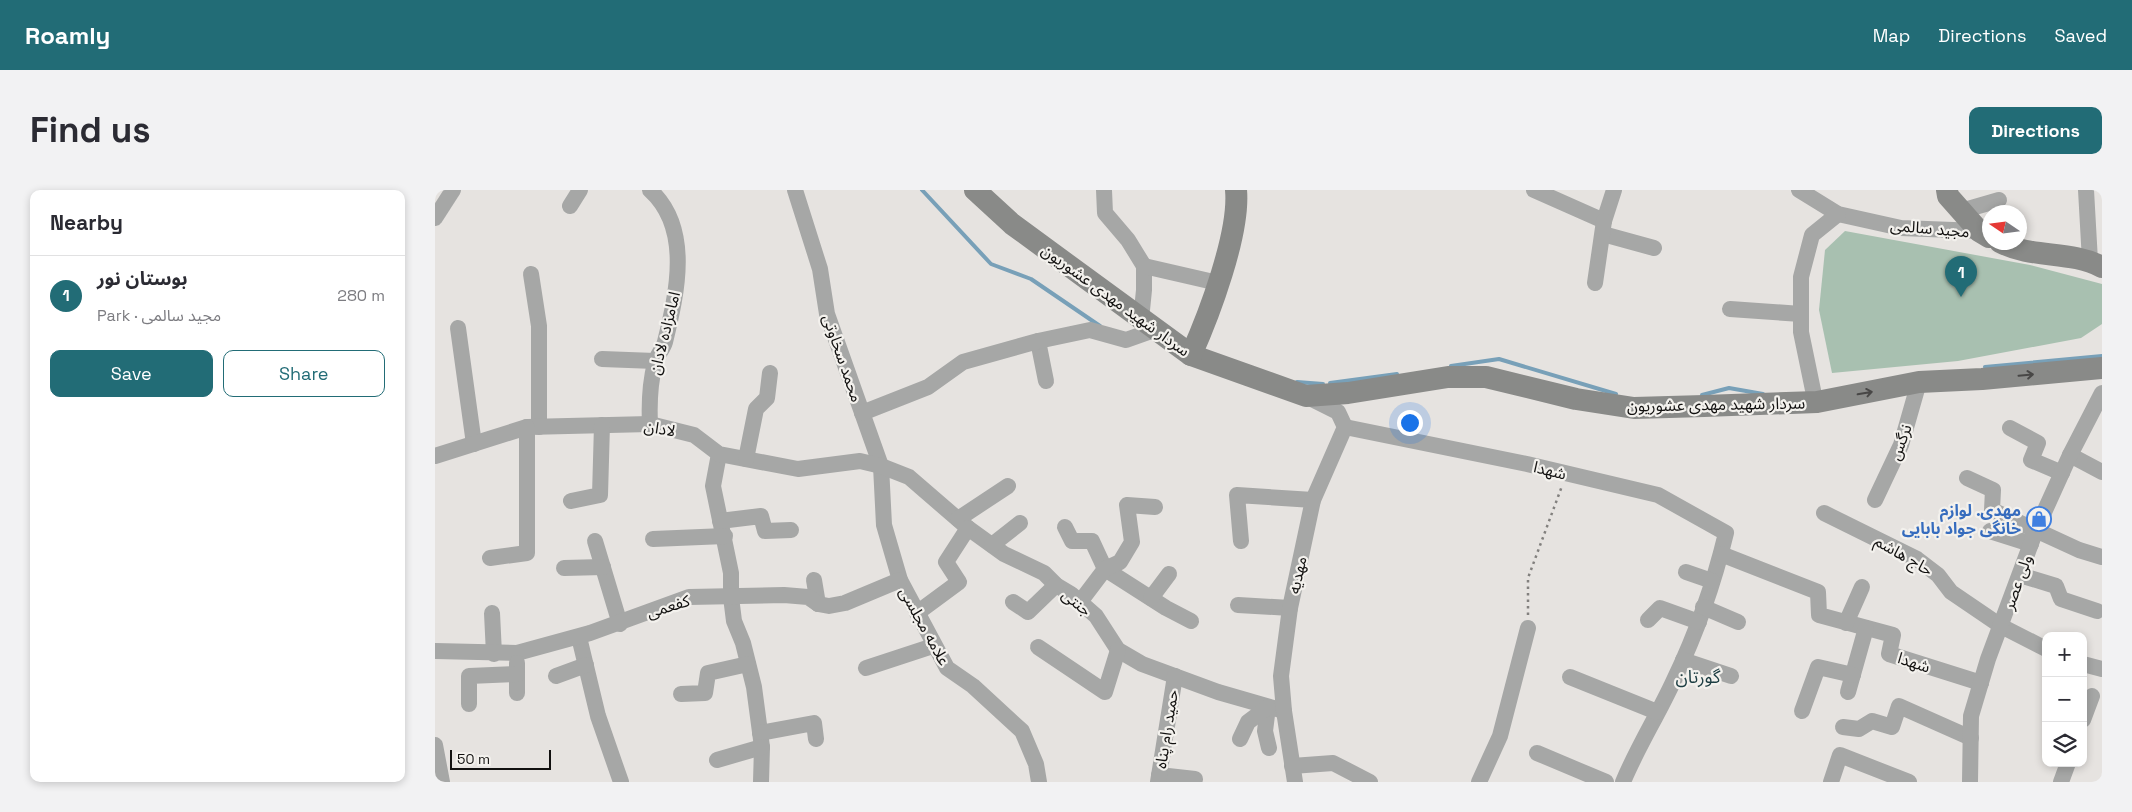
<!DOCTYPE html>
<meta charset="utf-8">
<style>
body{margin:0;font-family:"Space Grotesk","Noto Sans Arabic",sans-serif;background:#f2f2f3;color:#2b2b33}
.controls{position:absolute;right:15px;bottom:15px;display:grid;overflow:hidden;border-radius:10px;box-shadow:0 2px 8px #0003}
.controls button{width:45px;height:45px;display:grid;place-items:center;padding:0;border:0;border-bottom:1px solid #e1e1e2;background:#fff;color:#2b2b33;font:25px sans-serif}
.compass{position:absolute;left:1547px;top:15px;width:45px;height:45px;border-radius:50%;background:#fff;box-shadow:0 2px 8px #0003;rotate:283deg}
.scale{position:absolute;left:15px;bottom:12px;width:101px;box-sizing:border-box;padding-left:5px;border:2px solid #121110;border-top:0;font-size:14px;line-height:18px;white-space:nowrap;color:#121110;-webkit-text-stroke:4px #f3f1ed;paint-order:stroke}
.you{position:absolute;left:974px;top:232px;width:18px;height:18px;margin:-12px;border:4px solid #fff;border-radius:50%;background:#1a73e8;box-shadow:0 0 0 8px #1a73e833}
.badge{display:grid;place-items:center;width:32px;height:32px;border-radius:50%;background:#226c76;color:#fff;font-size:16px;font-weight:700}
.pin{position:absolute;translate:-50% -41px;filter:drop-shadow(0 1px 2px #0008)}
.pin::after{content:'';position:absolute;top:26px;width:18px;height:15px;background:inherit;clip-path:polygon(0 0,100% 0,50% 100%)}
.list{margin:0;padding:0;list-style:none}
h2{display:flex;justify-content:space-between;align-items:center;height:65px;margin:0;padding:0 20px;font-size:21px}
h2 small{font-size:16px;font-weight:400;color:#7c7c81}
.list li{display:grid;grid-template-columns:32px 1fr auto;gap:15px;align-items:center;box-sizing:border-box;height:80px;padding:0 20px;border-top:1px solid #e1e1e2}
.list b{display:block;font-size:19px;white-space:nowrap}
.list p{margin:0;font-size:16px;white-space:nowrap;color:#7c7c81}
.list em{font-size:16px;font-style:normal;color:#7c7c81}
.actions{display:flex;gap:10px;padding:15px 20px}
.actions a{flex:1;padding:11px 0;border:1px solid #226c76;border-radius:10px;text-align:center;font-size:18px;color:#226c76}
.actions .main{background:#226c76;color:#fff}
.icon{flex:none;width:28px;height:28px;fill:none;stroke:currentColor;stroke-width:2;stroke-linecap:round;stroke-linejoin:round}
.map{position:relative;flex:none;width:1667px;height:592px;overflow:hidden;border-radius:10px}
header{display:flex;align-items:center;gap:30px;box-sizing:border-box;height:70px;padding:0 25px;background:#226c76;color:#fff}
header strong{font-size:24px}
nav{display:flex;gap:28px;margin-inline-start:auto;font-size:18px}
.intro{display:flex;align-items:center;justify-content:space-between;box-sizing:border-box;height:120px;padding:0 30px}
h1{margin:0;font-size:35px}
.button{padding:12px 22px;border-radius:10px;background:#226c76;color:#fff;font-size:18px;font-weight:700}
main{display:flex;gap:30px;padding:0 30px}
aside{flex:1;background:#fff;border-radius:10px;box-shadow:0 2px 8px #0003}
.map>svg:first-child{display:block}
.green{fill:#a8c0b0}
.lines{fill:none;stroke-linecap:round;stroke-linejoin:round}
.stream{stroke:#78a0b8;stroke-width:4}
.path{stroke:#82807e;stroke-width:2.5;stroke-dasharray:2.5 4;stroke-linecap:butt}
.street{stroke:#a6a7a6;stroke-width:16}
.secondary{stroke:#898a88;stroke-width:22}
.oneway{stroke:#484746}
.labels{text-anchor:middle;stroke-width:4.5;stroke-linejoin:round;paint-order:stroke}
.street-label{font-size:16px;fill:#121110;stroke:#f3f1ed}
.shop-label{font-size:16px;font-weight:bold;fill:#366cbe;stroke:#f3f1ed;text-anchor:end}
.neighbourhood-label{font-size:18px;fill:#1c3d42;stroke:#f3f1ed}
</style>
<header>
<strong>Roamly</strong>
<nav><a>Map</a><a>Directions</a><a>Saved</a></nav>
</header>
<div class="intro"><h1>Find us</h1><a class="button">Directions</a></div>
<main>
<aside>
<h2>Nearby<small></small></h2>
<ul class="list">
<li><span class="badge">1</span><div><b>بوستان نور</b><p>Park · مجید سالمی</p></div><em>280 m</em></li>
</ul>
<div class="actions"><a class="main">Save</a><a>Share</a></div>
</aside>
<div class="map">
<svg width="1667" height="592" viewBox="0 0 1667 592">
<rect width="100%" height="100%" fill="#e6e3e0"/>
<path class="green" d="M1410 41 1595 75 1667 94V134L1646 148 1523 171 1397 183 1384 120 1390 60Z"/>
<g class="lines">
<g class="stream">
<path d="M487 0 556 74 596 89 665 136"/>
<path d="M1016 176 1064 169 1181 204"/>
<path d="M1550 177 1667 166"/>
<path d="M862 192 888 194"/>
<path d="M895 193 962 184"/>
<path d="M1267 205 1294 198 1328 204"/>
</g>
<path class="path" d="M1093 425V388L1127 296"/>
<g class="street">
<path d="M360 0 385 79 392 124 446 276 449 335 465 390 512 478 538 496 587 541 601 574 604 592"/>
<path d="M669 0 670 23 693 50 709 76V100L706 130"/>
<path d="M1099 0 1169 31 1179 0"/>
<path d="M1364 0 1403 24 1466 38 1544 41"/>
<path d="M1651 0 1655 71"/>
<path d="M135 16 145 0"/>
<path d="M1526 21 1564 10"/>
<path d="M0 28 18 0"/>
<path d="M1168 44 1219 58"/>
<path d="M709 76 783 93"/>
<path d="M96 84 104 136V237"/>
<path d="M1160 93 1169 31"/>
<path d="M1295 119 1366 124"/>
<path d="M23 138 39 254"/>
<path d="M603 151 611 191"/>
<path d="M167 169 220 171"/>
<path d="M1382 212 1379 205 1366 142V87L1377 45 1403 24"/>
<path d="M427 223 493 197 528 172 603 151 655 140 691 150 722 139"/>
<path d="M215 234C214 214 215 193 220 173 222 165 228 159 230 152 242 103 257 38 215 0"/>
<path d="M910 237 1092 274 1223 305 1291 343C1279 393 1261 444 1239 490 1223 525 1203 556 1188 592"/>
<path d="M1575 238 1603 253 1596 270 1627 283"/>
<path d="M284 264 278 296 296 383V407L299 431 308 453 319 497 327 557 326 592"/>
<path d="M1635 265 1667 282"/>
<path d="M0 266 92 237 215 234 259 245 284 264 363 279 425 271 446 276 474 287 533 338 569 364 609 383 621 395 636 404 661 426 683 460 707 474 783 502 849 521"/>
<path d="M311 269 321 219 332 208 335 183"/>
<path d="M1532 288 1558 300 1557 320 1644 360 1667 367"/>
<path d="M1440 310 1466 255 1484 192"/>
<path d="M136 311 165 305 167 235"/>
<path d="M1389 323 1482 369 1503 385 1516 402 1566 436 1611 459"/>
<path d="M523 329 573 296"/>
<path d="M285 331 326 326 330 341 356 340"/>
<path d="M630 337 637 351H657L670 379 731 418 756 431"/>
<path d="M1555 341 1596 354"/>
<path d="M218 349 290 346"/>
<path d="M160 351 185 434"/>
<path d="M806 351 802 305 878 310"/>
<path d="M557 355 585 333"/>
<path d="M1286 364 1383 402 1384 425 1458 445 1454 464 1546 493"/>
<path d="M55 368 92 363V237"/>
<path d="M129 378 168 377"/>
<path d="M1251 382 1277 391"/>
<path d="M1585 385 1621 396 1626 409 1662 421"/>
<path d="M379 390 383 414"/>
<path d="M716 408 734 384"/>
<path d="M578 412 593 422 621 395"/>
<path d="M645 412 670 379 685 372 697 352 692 315 720 317"/>
<path d="M803 415 855 418"/>
<path d="M1268 417 1303 432"/>
<path d="M57 423 59 464"/>
<path d="M482 423 524 392 511 372 533 338"/>
<path d="M1213 430 1225 418 1264 432"/>
<path d="M1411 433 1427 397"/>
<path d="M144 447 163 526 186 592"/>
<path d="M603 457 670 502 683 460"/>
<path d="M0 461 82 463 155 443 254 407 349 405 373 407 383 414 394 416 410 413 465 390"/>
<path d="M1248 470 1296 486"/>
<path d="M82 473V503"/>
<path d="M1648 474 1667 479"/>
<path d="M431 478 498 456"/>
<path d="M121 486 151 475"/>
<path d="M1135 487 1222 522"/>
<path d="M1413 502 1431 438"/>
<path d="M246 504 270 503 273 483 313 474"/>
<path d="M34 514V486L82 484"/>
<path d="M833 517 830 541 834 558"/>
<path d="M1367 521 1383 477 1418 485"/>
<path d="M1648 530 1657 506"/>
<path d="M1408 537 1424 539 1437 531 1457 537 1464 516 1536 548"/>
<path d="M325 543 379 533 381 549"/>
<path d="M805 549 813 532 833 517"/>
<path d="M0 555 7 592"/>
<path d="M1102 563 1171 592"/>
<path d="M282 570 327 557"/>
<path d="M857 576 898 573 935 592"/>
<path d="M724 585 760 589"/>
<path d="M723 592 740 486"/>
<path d="M860 592 849 521 846 486 855 418 878 310 910 237 903 222 871 206"/>
<path d="M1044 592 1065 546 1093 438"/>
<path d="M1396 592 1405 565 1474 592"/>
<path d="M1535 592 1536 526 1553 469 1601 340 1635 265 1667 203"/>
<path d="M1626 592 1633 573"/>
</g>
<g class="secondary">
<path d="M540 0 577 34 756 165 871 206 913 203 1013 187H1051L1141 209 1199 218 1269 216 1382 212 1484 192 1547 189 1667 178"/>
<path d="M1512 0 1513 6 1544 41 1554 47"/>
<path d="M1565 52C1597 69 1635 60 1667 77"/>
<path d="M756 165C774 125 805 43 801 0"/>
</g>
</g>
<defs><path id="oneway-shaft" d="M-6 0H5M1.5-3L5.5 0L1.5 3" fill="none" stroke-width="1.6" stroke-linecap="round" stroke-linejoin="round" transform="scale(1.25)"/></defs>
<g class="oneway">
<use href="#oneway-shaft" transform="translate(1591 185) rotate(-5)"/>
<use href="#oneway-shaft" transform="translate(1430 203) rotate(-10)"/>
</g>
<defs>
<symbol id="shop-ring" viewBox="-11 -11 22 22"><circle r="9.5" fill="#f3f1ed" stroke="#3f7fe0" stroke-width="1.5"/><path d="M-5-2.5h2.3a2.7 3.5 0 0 1 5.4 0H5L5.5 6h-11ZM-1.5-2.5h3a1.5 2.3 0 0 0-3 0Z" fill="#3f7fe0"/></symbol>
</defs>
<g fill-rule="evenodd">
<use href="#shop-ring" x="1590" y="315" width="28" height="28"/>
</g>
<g class="labels">
<g class="street-label">
<text transform="translate(1495 38) rotate(5)" y="6">مجید سالمی</text>
<text transform="translate(681 110) rotate(36)" y="6">سردار شهید مهدی عشوریون</text>
<text transform="translate(229 143) rotate(-76)" y="6">امامزاده لادان</text>
<text transform="translate(408 168) rotate(71)" y="6">محمد سخاوتی</text>
<text transform="translate(1281 214) rotate(-1)" y="6">سردار شهید مهدی عشوریون</text>
<text transform="translate(225 238) rotate(10)" y="6">لادان</text>
<text transform="translate(1465 252) rotate(-70)" y="6">نرگس</text>
<text transform="translate(1115 280) rotate(14)" y="6">شهدا</text>
<text transform="translate(1469 365) rotate(30)" y="6">حاج هاشم</text>
<text transform="translate(862 385) rotate(-78)" y="6">مهدیه</text>
<text transform="translate(1582 392) rotate(-70)" y="6">ولی عصر</text>
<text transform="translate(642 412) rotate(39)" y="6">جنتی</text>
<text transform="translate(233 416) rotate(-17)" y="6">کفعمی</text>
<text transform="translate(490 436) rotate(61)" y="6">علامه مجلسی</text>
<text transform="translate(1479 472) rotate(18)" y="6">شهدا</text>
<text transform="translate(731 539) rotate(-81)" y="6">حمید رام پناه</text>
</g>
<g class="shop-label">
<text x="1586" y="326">مهدی. لوازم<tspan x="1586" dy="18">خانگی جواد بابایی</tspan></text>
</g>
<g class="neighbourhood-label">
<text x="1263" y="493">گورتان</text>
</g>
</g>
</svg>
<div class="controls">
<button>+</button>
<button>−</button>
<button><svg class="icon" aria-label="layers" viewBox="0 0 24 24"><path d="M12 4l9 5-9 5-9-5zM3 14l9 5 9-5"/></svg></button>
</div>
<svg class="compass" viewBox="-18 -18 36 36"><path d="M0-13l5 13h-10z" fill="#e53935"/><path d="M0 13l5-13h-10z" fill="#7c7c81"/></svg>
<div class="scale">50 m</div>
<div class="you"></div>
<div class="pin badge" style="left:1526px;top:107px">1</div>
</div>
</main>
